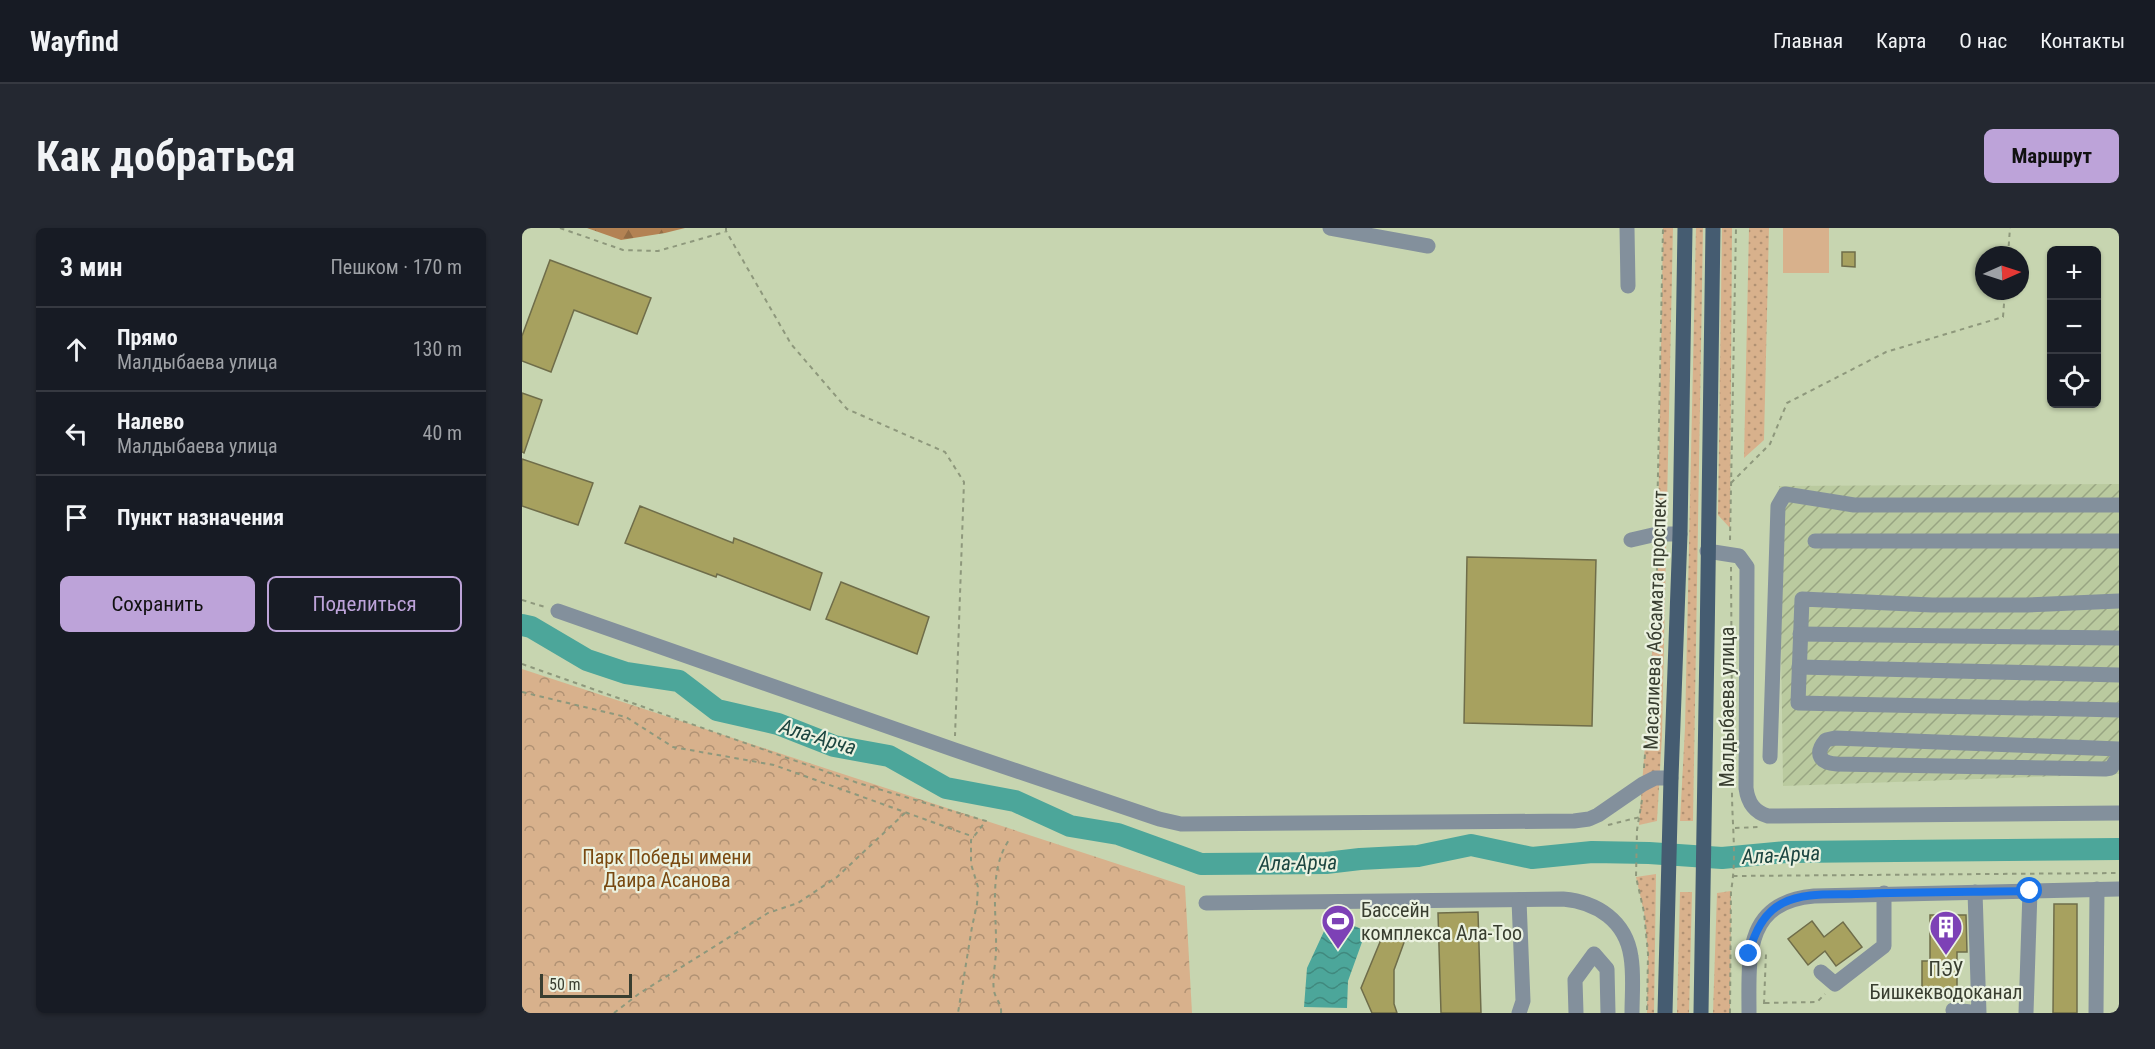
<!DOCTYPE html>
<html lang="ru">
<meta charset="utf-8">
<style>
body{margin:0;font-family:"Roboto Condensed",sans-serif;background:#242831;color:#f1f3f6}
.controls{position:absolute;right:18px;top:18px;display:grid;overflow:hidden;border-radius:9px;box-shadow:0 2px 4px #0004}
.controls button{width:54px;height:54px;display:grid;place-items:center;padding:0;border:0;border-bottom:2px solid #363941;background:#171b24;color:#f1f3f6;font:30px sans-serif}
.compass{position:absolute;left:1453px;top:18px;width:54px;height:54px;border-radius:50%;background:#171b24;box-shadow:0 2px 4px #0004;rotate:87deg}
.scale{position:absolute;left:18px;bottom:15px;width:92px;box-sizing:border-box;padding-left:6px;border:3px solid #393e30;border-top:0;font-size:16px;line-height:21px;white-space:nowrap;color:#393e30;-webkit-text-stroke:4px #ebf2e0;paint-order:stroke}
.stop{position:absolute;width:18px;height:18px;margin:-14px;border:4px solid #1a73e8;border-radius:50%;background:#fff}
.stop.end{background:#1a73e8;border-color:#fff;box-shadow:0 2px 6px #0008}
.list{margin:0;padding:0;list-style:none}
h2{display:flex;justify-content:space-between;align-items:center;height:78px;margin:0;padding:0 24px;font-size:26px}
h2 small{font-size:20px;font-weight:400;color:#9ea1a6}
.list li{display:grid;grid-template-columns:39px 1fr auto;gap:18px;align-items:center;box-sizing:border-box;height:84px;padding:0 24px;border-top:2px solid #363941}
.list b{display:block;font-size:22px;white-space:nowrap}
.list p{margin:0;font-size:20px;white-space:nowrap;color:#9ea1a6}
.list em{font-size:20px;font-style:normal;color:#9ea1a6}
.actions{display:flex;gap:12px;padding:18px 24px}
.actions a{flex:1;padding:14px 0;border:2px solid #bda3d9;border-radius:9px;text-align:center;font-size:21px;color:#bda3d9}
.actions .main{background:#bda3d9;color:#111}
.icon{flex:none;width:33px;height:33px;fill:none;stroke:currentColor;stroke-width:2;stroke-linecap:round;stroke-linejoin:round}
.map{position:relative;flex:none;width:1597px;height:785px;overflow:hidden;border-radius:9px}
header{display:flex;align-items:center;gap:36px;box-sizing:border-box;height:84px;padding:0 30px;background:#171b24;border-bottom:2px solid #363941}
header strong{font-size:28px}
nav{display:flex;gap:33px;margin-inline-start:auto;font-size:21px}
.intro{display:flex;align-items:center;justify-content:space-between;box-sizing:border-box;height:144px;padding:0 36px}
h1{margin:0;font-size:42px}
.button{padding:15px 27px;border-radius:9px;background:#bda3d9;color:#111;font-size:21px;font-weight:700}
main{display:flex;gap:36px;padding:0 36px}
aside{flex:1;background:#171b24;border-radius:9px;box-shadow:0 2px 4px #0004}
.map>svg:first-child{display:block}
.industrial{fill:url(#industrial-furrows)}
.grass{fill:url(#grass-dots)}
.forest{fill:url(#forest-firs)}
.park{fill:url(#park-crowns)}
.garden{fill:#d8b18c}
.water{fill:url(#water-waves)}
.lines{fill:none;stroke-linecap:round;stroke-linejoin:round}
.river{stroke:#4ca69a;stroke-width:22}
.building{fill:#a7a15f;stroke:#6f6d4a;stroke-width:1.5}
.path{stroke:#8e987c;stroke-width:2;stroke-dasharray:4.5 4.5;stroke-linecap:butt}
.minor{stroke:#83909c;stroke-width:15}
.major{stroke:#455c71;stroke-width:15}
.route{stroke:#1a73e8;stroke-width:8}
.labels{text-anchor:middle;stroke-width:4.5;stroke-linejoin:round;paint-order:stroke}
.street-label{font-size:20px;fill:#393e30;stroke:#ebf2e0}
.park-label{font-size:20px;fill:#794910;stroke:#ebf2e0}
.poi-label{font-size:20px;fill:#393e30;stroke:#ebf2e0;text-anchor:start}
.water-label{font-size:21px;font-style:italic;fill:#1c4540;stroke:#ebf2e0}
</style>
<header>
<strong>Wayfind</strong>
<nav><a>Главная</a><a>Карта</a><a>О нас</a><a>Контакты</a></nav>
</header>
<div class="intro"><h1>Как добраться</h1><a class="button">Маршрут</a></div>
<main>
<aside>
<h2>3 мин<small>Пешком · 170 m</small></h2>
<ul class="list">
<li><svg class="icon" aria-label="ahead" viewBox="0 0 24 24"><path d="M12 20V5M6 11l6-6 6 6"/></svg><div><b>Прямо</b><p>Малдыбаева улица</p></div><em>130 m</em></li>
<li><svg class="icon" aria-label="left" viewBox="0 0 24 24"><path d="M17 20v-9H6M10 6l-5 5 5 5"/></svg><div><b>Налево</b><p>Малдыбаева улица</p></div><em>40 m</em></li>
<li><svg class="icon" aria-label="arrive" viewBox="0 0 24 24"><path d="M6 21V4h12l-3 4 3 4H6"/></svg><div><b>Пункт назначения</b></div></li>
</ul>
<div class="actions"><a class="main">Сохранить</a><a>Поделиться</a></div>
</aside>
<div class="map">
<svg width="1597" height="785" viewBox="0 0 1597 785">
<defs>
<pattern id="industrial-furrows" width="10" height="10" patternUnits="userSpaceOnUse" patternTransform="scale(1.5)"><rect width="10" height="10" fill="#baca9f"/><path d="M-1 1l2-2M0 10L10 0M9 11l2-2" fill="none" stroke="#98a582"/></pattern>
<pattern id="grass-dots" width="8" height="8" patternUnits="userSpaceOnUse" patternTransform="scale(1.5)"><rect width="8" height="8" fill="#d8b18c"/><path d="M2 2h.1M6 6h.1" fill="none" stroke="#b09173" stroke-width="1.8" stroke-linecap="round"/></pattern>
<pattern id="forest-firs" width="22" height="20" patternUnits="userSpaceOnUse" patternTransform="scale(1.5)"><rect width="22" height="20" fill="#b38253"/><path d="M5 1l3.5 6h-7zM16 11l3.5 6h-7z" fill="#936c45"/></pattern>
<pattern id="park-crowns" width="20" height="18" patternUnits="userSpaceOnUse" patternTransform="scale(1.5)"><rect width="20" height="18" fill="#d8b18c"/><path d="M2 6a3 3 0 1 1 6 0M12 15a3 3 0 1 1 6 0" fill="none" stroke="#b09173"/></pattern>
<pattern id="water-waves" width="16" height="10" patternUnits="userSpaceOnUse" patternTransform="scale(1.5)"><rect width="16" height="10" fill="#4ca69a"/><path d="M0 5q4-4 8 0t8 0" fill="none" stroke="#40897e"/></pattern>
</defs>
<rect width="100%" height="100%" fill="#c7d5b0"/>
<path class="industrial" d="M1597 256V546L1261 558 1257 258Z"/>
<g class="grass">
<path d="M1141 0H1151L1140 507 1135 593 1117 597 1135 359Z"/>
<path d="M1174 0H1181L1171 593H1158L1163 500Z"/>
<path d="M1200 0H1210L1208 300 1196 287Z"/>
<path d="M1227 0H1247L1242 212 1222 230Z"/>
<path d="M1134 646 1132 785H1125L1126 726 1122 684 1114 649Z"/>
<path d="M1209 663 1208 785H1191L1195 665Z"/>
<path d="M1158 664H1170L1167 785H1155Z"/>
</g>
<path class="forest" d="M65 0H163L143 5 99 12Z"/>
<path class="park" d="M0 441 663 658 670 785H0Z"/>
<rect class="garden" x="1261" y="0" width="46" height="45"/>
<path class="water" d="M809 688 844 703 826 753 825 780 782 779 785 740Z"/>
<g class="lines">
<path class="river" d="M0 397 9 399 65 432 104 445 157 453 195 482 256 496 312 518 367 528 424 560 493 573 548 598 596 606 679 636 804 635 838 631 896 628 949 617 1010 630 1070 624 1127 625 1200 630 1264 624 1597 621"/>
</g>
<g class="building">
<path d="M1320 24H1333V39L1320 38Z"/>
<path d="M28 32 129 70 115 106 52 82 29 144 0 133V108Z"/>
<path d="M0 165 20 172 2 225 0 224Z"/>
<path d="M0 231 71 255 56 297 0 278Z"/>
<path d="M118 278 211 315 212 310 300 345 288 382 195 346 194 349 103 315Z"/>
<path d="M945 329 1074 332 1070 498 942 495Z"/>
<path d="M319 354 407 389 395 426 304 391Z"/>
<path d="M1532 676H1555V785H1531Z"/>
<path d="M956 684 959 785H919L916 685Z"/>
<path d="M1408 687H1444L1445 724H1435V770H1400V733H1408Z"/>
<path d="M1290 693 1302 709 1321 694 1340 719 1314 738 1303 723 1286 737 1266 711Z"/>
<path d="M863 702 884 709 872 742V776L875 785H850L839 760Z"/>
</g>
<g class="lines">
<g class="path">
<path d="M38 0 101 22 136 23 203 4"/>
<path d="M204 0V3L269 116 325 181 423 224 442 254 433 508"/>
<path d="M1486 27 1488 0"/>
<path d="M1209 255 1248 216 1265 175 1364 124 1481 89 1483 63"/>
<path d="M1135 294 1141 0"/>
<path d="M1208 312 1214 0"/>
<path d="M1209 339 1210 492"/>
<path d="M0 372 23 379"/>
<path d="M0 436 336 555 464 593 449 612V636L456 659 455 676 450 699 436 785"/>
<path d="M0 464 104 489 151 519 252 537 452 609"/>
<path d="M1122 540 1135 359V321"/>
<path d="M1120 572 1115 602 1114 649 1122 684 1126 726 1125 785"/>
<path d="M1086 597 1118 589"/>
<path d="M1213 600 1237 599"/>
<path d="M1211 648 1597 645"/>
<path d="M1243 775 1295 774 1303 766"/>
<path d="M1242 776 1244 725"/>
<path d="M92 785 118 765 246 685 276 675 315 649 384 584"/>
<path d="M479 785C480 776 474 772 472 763 470 751 474 734 474 721 475 686 466 643 487 612"/>
<path d="M1208 785 1209 663C1215 630 1210 597 1210 564"/>
</g>
<g class="minor">
<path d="M808 0 906 18"/>
<path d="M1105 0 1106 58"/>
<path d="M1109 312 1135 306H1158"/>
<path d="M1293 313H1597"/>
<path d="M1185 323 1217 328 1225 339 1224 560C1226 575 1232 584 1246 588L1597 585"/>
<path d="M1597 373 1504 377H1410L1280 371 1276 475 1597 482"/>
<path d="M36 383 433 522 637 591 659 596 1052 593 1067 591 1076 587 1121 556 1133 550H1149"/>
<path d="M1278 406 1597 410"/>
<path d="M1277 439 1597 447"/>
<path d="M1597 521 1313 510 1304 512C1292 526 1298 535 1315 536L1583 541 1589 540 1597 528"/>
<path d="M1248 529 1256 278 1263 266 1332 277H1597"/>
<path d="M684 675 1041 671C1075 674 1104 693 1109 729 1112 747 1110 767 1110 785"/>
<path d="M1299 744 1313 756 1362 718V665"/>
<path d="M1431 782 1457 785 1453 664"/>
<path d="M997 785 1001 773 997 672"/>
<path d="M1054 785 1053 752 1072 726 1085 741 1086 785"/>
<path d="M1227 785C1227 731 1221 674 1292 668L1597 661"/>
<path d="M1504 785 1508 663"/>
<path d="M1574 785 1575 661"/>
</g>
<g class="major">
<path d="M1143 785 1149 550 1158 306 1163 0"/>
<path d="M1179 785C1185 523 1186 262 1191 0"/>
</g>
</g>
<g class="lines">
<path class="route" d="M1227 726C1232 705 1241 685 1261 675 1282 664 1311 667 1334 666 1392 664 1450 664 1508 663"/>
</g>
<defs>
<symbol id="stadium-pin" viewBox="-11 -11 22 30"><path d="M0 17L-7.5 6A9.5 9.5 0 1 1 7.5 6Z" fill="#7d41b6" stroke="#ebf2e0"/><path d="M0-5a6.5 5 0 1 0 0 10a6.5 5 0 1 0 0-10ZM-3.5-1.8h7v3.6h-7Z" fill="#fff"/></symbol>
<symbol id="building-pin" viewBox="-11 -11 22 30"><path d="M0 17L-7.5 6A9.5 9.5 0 1 1 7.5 6Z" fill="#7d41b6" stroke="#ebf2e0"/><path d="M-4-6H4V6H1V3H-1V6H-4ZM-2.5-4.3h1.7v1.8h-1.7ZM.8-4.3h1.7v1.8H.8ZM-2.5-1h1.7V.8h-1.7ZM.8-1h1.7V.8H.8Z" fill="#fff"/></symbol>
</defs>
<g fill-rule="evenodd">
<use href="#stadium-pin" x="797" y="674" width="38" height="52"/>
<use href="#building-pin" x="1405" y="680" width="38" height="52"/>
</g>
<g class="labels">
<g class="street-label">
<text transform="translate(1133 392) rotate(-88)" y="7">Масалиева Абсамата проспект</text>
<text transform="translate(1205 479) rotate(-90)" y="7">Малдыбаева улица</text>
</g>
<g class="park-label">
<text x="145" y="636">Парк Победы имени<tspan x="145" dy="23">Даира Асанова</tspan></text>
</g>
<g class="poi-label">
<text x="839" y="689">Бассейн<tspan x="839" dy="23">комплекса Ала-Тоо</tspan></text>
<text x="1424" y="748" text-anchor="middle">ПЭУ<tspan x="1424" dy="23">Бишкекводоканал</tspan></text>
</g>
<g class="water-label">
<text transform="translate(296 509) rotate(17)" y="7">Ала-Арча</text>
<text transform="translate(1259 627) rotate(-3)" y="7">Ала-Арча</text>
<text transform="translate(776 635) rotate(-1)" y="7">Ала-Арча</text>
</g>
</g>
</svg>
<div class="controls">
<button>+</button>
<button>−</button>
<button><svg class="icon" aria-label="locate" viewBox="0 0 24 24"><circle cx="12" cy="12" r="6"/><path d="M12 2v4M12 18v4M2 12h4M18 12h4"/></svg></button>
</div>
<svg class="compass" viewBox="-18 -18 36 36"><path d="M0-13l5 13h-10z" fill="#e53935"/><path d="M0 13l5-13h-10z" fill="#9ea1a6"/></svg>
<div class="scale">50 m</div>
<div class="stop" style="left:1508px;top:663px"></div>
<div class="stop end" style="left:1227px;top:726px"></div>
</div>
</main>
